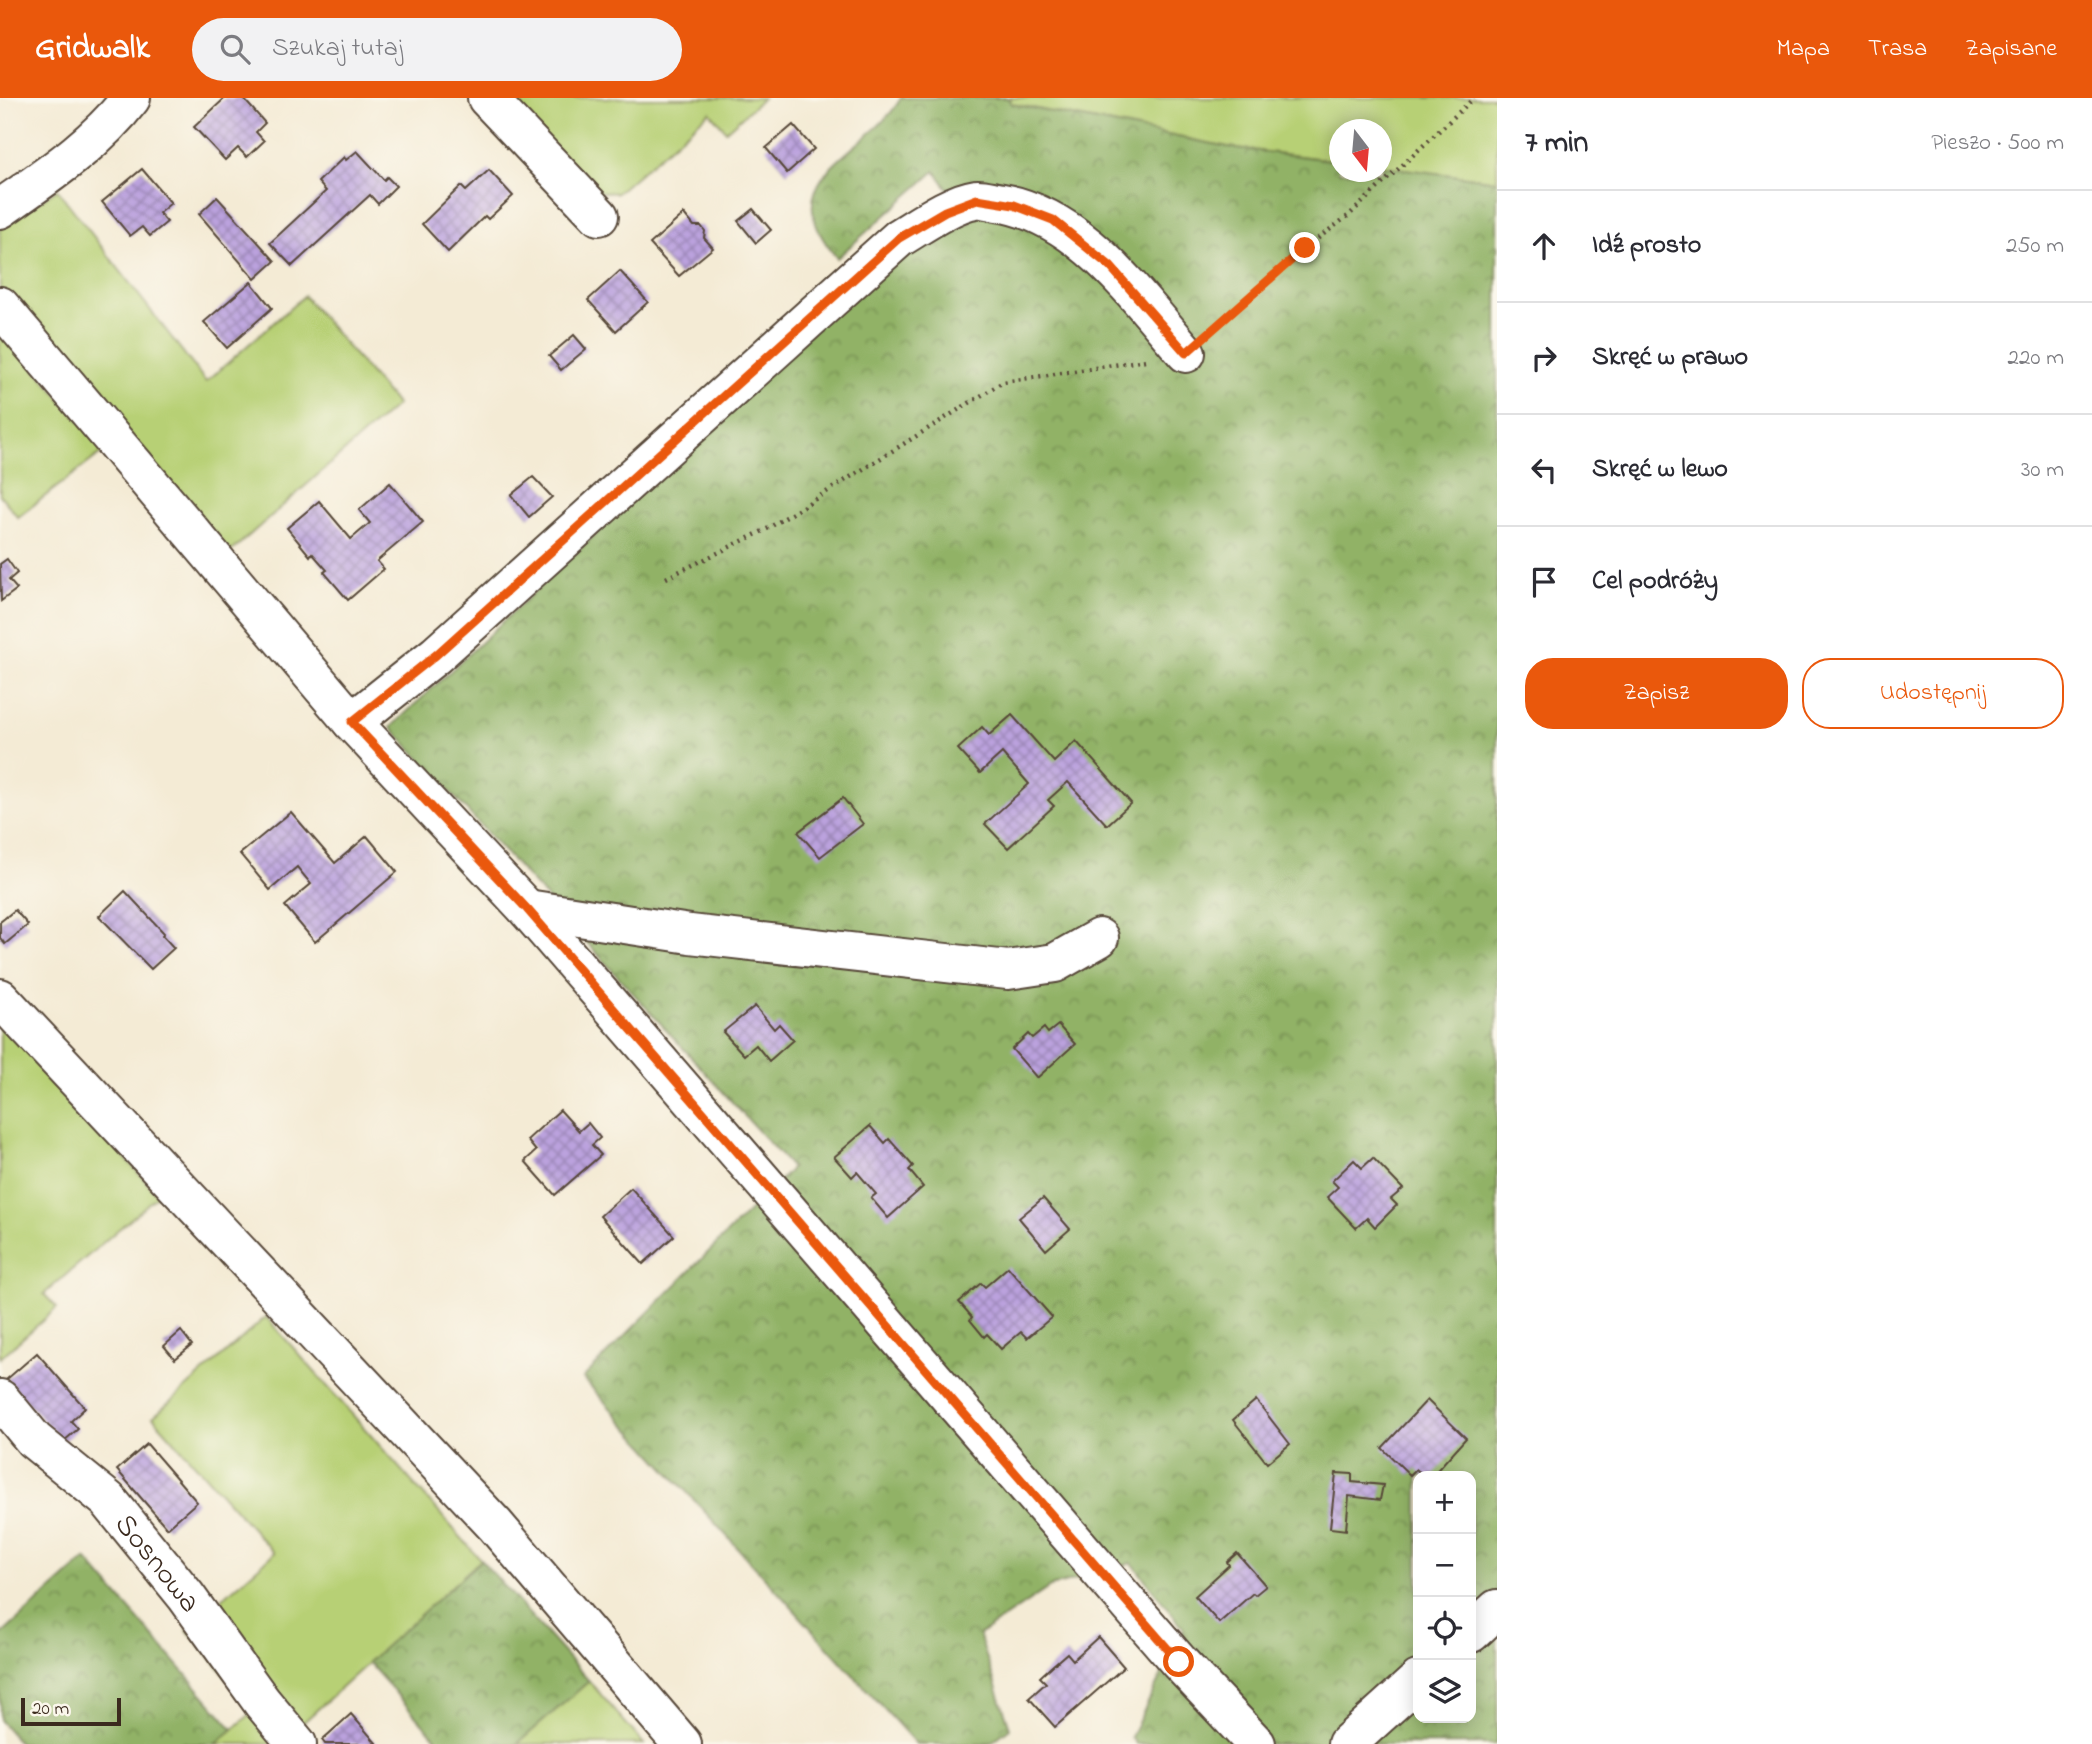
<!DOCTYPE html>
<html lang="pl">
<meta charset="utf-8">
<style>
body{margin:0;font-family:"Indie Flower",sans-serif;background:#f2f2f3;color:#2b2b33}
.controls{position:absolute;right:21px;bottom:21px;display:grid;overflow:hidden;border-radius:14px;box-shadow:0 4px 18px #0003}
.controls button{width:63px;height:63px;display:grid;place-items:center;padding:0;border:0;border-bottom:2px solid #e1e1e2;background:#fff;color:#2b2b33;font:35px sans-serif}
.compass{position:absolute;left:1329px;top:21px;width:63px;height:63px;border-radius:50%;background:#fff;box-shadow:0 4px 18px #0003;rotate:164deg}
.scale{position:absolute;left:21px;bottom:18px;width:100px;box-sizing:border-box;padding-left:7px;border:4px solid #3b2a1e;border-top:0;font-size:19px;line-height:24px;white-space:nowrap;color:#3b2a1e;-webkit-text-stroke:5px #fbf7ec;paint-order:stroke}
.stop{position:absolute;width:21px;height:21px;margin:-16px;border:5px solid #ea580c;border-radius:50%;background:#fff}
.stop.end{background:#ea580c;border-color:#fff;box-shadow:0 2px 7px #0008}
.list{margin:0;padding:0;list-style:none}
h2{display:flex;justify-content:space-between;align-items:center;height:91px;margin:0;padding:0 28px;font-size:30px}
h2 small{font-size:23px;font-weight:400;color:#7c7c81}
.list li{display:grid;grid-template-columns:46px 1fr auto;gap:21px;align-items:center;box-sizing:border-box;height:112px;padding:0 28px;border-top:2px solid #e1e1e2}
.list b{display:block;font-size:26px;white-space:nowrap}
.list em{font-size:23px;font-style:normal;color:#7c7c81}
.actions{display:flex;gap:14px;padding:21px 28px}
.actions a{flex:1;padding:16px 0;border:2px solid #ea580c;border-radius:28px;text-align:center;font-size:24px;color:#ea580c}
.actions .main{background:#ea580c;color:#fff}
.icon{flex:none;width:38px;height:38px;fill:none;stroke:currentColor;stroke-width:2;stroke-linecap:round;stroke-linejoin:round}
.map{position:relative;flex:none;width:1497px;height:1646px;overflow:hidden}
header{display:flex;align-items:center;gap:42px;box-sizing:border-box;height:98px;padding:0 35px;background:#ea580c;color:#fff}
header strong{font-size:33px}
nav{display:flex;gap:38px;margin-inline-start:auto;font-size:24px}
.search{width:490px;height:63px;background:#f2f2f3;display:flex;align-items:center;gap:18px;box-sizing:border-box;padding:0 24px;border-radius:38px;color:#7c7c81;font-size:26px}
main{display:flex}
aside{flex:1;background:#fff}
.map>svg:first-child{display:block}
.green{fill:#b7d075;stroke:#797d4a;stroke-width:2}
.forest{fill:url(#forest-crowns);stroke:#666e42;stroke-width:2;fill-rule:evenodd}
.building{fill:url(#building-cross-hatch)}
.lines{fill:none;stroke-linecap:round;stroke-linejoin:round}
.minor-casing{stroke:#574739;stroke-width:42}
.path{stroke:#574739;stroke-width:4.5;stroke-dasharray:2 5;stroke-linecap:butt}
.minor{stroke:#fff;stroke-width:38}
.route{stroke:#ea580c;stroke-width:9}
.labels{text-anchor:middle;stroke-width:6;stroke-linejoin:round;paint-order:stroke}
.street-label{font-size:30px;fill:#3b2a1e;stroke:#fbf7ec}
</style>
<header>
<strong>Gridwalk</strong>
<div class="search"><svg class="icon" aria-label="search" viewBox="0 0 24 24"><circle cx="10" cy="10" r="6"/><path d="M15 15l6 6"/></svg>Szukaj tutaj</div>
<nav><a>Mapa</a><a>Trasa</a><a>Zapisane</a></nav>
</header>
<main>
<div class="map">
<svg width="1497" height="1646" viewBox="0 0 1497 1646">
<defs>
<pattern id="forest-crowns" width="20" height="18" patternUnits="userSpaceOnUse" patternTransform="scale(1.75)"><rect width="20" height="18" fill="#91b266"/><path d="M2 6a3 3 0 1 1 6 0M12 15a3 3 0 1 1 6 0" fill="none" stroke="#789153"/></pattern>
<pattern id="building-cross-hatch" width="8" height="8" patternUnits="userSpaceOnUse" patternTransform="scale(1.75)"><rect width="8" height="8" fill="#bba2de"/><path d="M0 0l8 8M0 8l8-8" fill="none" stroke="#9984b3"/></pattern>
</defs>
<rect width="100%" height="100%" fill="#fbf7ec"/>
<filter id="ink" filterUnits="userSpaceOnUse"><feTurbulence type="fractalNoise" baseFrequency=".0143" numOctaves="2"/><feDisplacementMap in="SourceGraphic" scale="14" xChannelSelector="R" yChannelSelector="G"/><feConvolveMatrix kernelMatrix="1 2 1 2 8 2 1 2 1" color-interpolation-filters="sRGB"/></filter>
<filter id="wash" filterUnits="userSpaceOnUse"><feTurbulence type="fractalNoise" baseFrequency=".00686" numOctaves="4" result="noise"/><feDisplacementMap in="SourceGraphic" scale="28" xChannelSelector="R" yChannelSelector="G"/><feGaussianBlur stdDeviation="1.57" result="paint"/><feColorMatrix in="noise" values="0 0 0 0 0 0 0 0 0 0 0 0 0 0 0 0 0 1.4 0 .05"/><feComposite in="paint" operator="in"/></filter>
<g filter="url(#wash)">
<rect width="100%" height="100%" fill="#f4ebd5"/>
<g class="green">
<path d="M500 0H763L726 33 710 14 617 95 591 93Z"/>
<path d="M1009 0H1497V83L1382 68 1381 32H1339V63L1228 49 1012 6Z"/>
<path d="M57 91 206 284 304 198 397 307 227 457 0 190V130Z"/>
<path d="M0 230 105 352 18 419 0 397Z"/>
<path d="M0 919 158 1097 44 1196 57 1210 0 1260Z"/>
<path d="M266 1219 481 1462 283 1643 285 1646H216L255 1612 187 1532 274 1455 153 1319Z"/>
<path d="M589 1583 644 1646H517Z"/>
</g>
<g class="forest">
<path d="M901 0H1009L1012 6 1228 49 1339 63V74H1381L1382 68 1497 83V1646H1136L1131 1639 1184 1531 1132 1465 1050 1489 979 1537 1010 1630 989 1646H916L583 1280 792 1070 391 629 840 206 896 158 971 124 935 73 837 160C766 77 869 57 901 0ZM1418 1378H1471V1620H1418Z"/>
<path d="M86 1461 233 1631 216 1646H20L0 1623V1538Z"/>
<path d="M481 1462 589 1583 517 1646H441L368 1564Z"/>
</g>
<g id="blocks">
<g class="building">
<path d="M225 0H243L265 25 256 34 264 43 247 59 238 50 225 62 194 29Z"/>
<path d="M793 27 814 51 787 75 766 50Z"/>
<path d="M357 53 384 82 387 79 396 88 378 106 370 97 292 168 270 145 326 93 318 84 344 59 346 62Z"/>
<path d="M142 71 171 105 159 115 167 124 150 138 142 129 130 138 102 104Z"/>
<path d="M489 72 513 98 488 121 485 118 448 154 422 126 461 88 466 93Z"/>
<path d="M217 99 275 163 255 181 199 116Z"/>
<path d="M753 111 771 132 756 145 738 123Z"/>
<path d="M684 116 694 128H701L705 133 704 140 713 150 679 178 650 146Z"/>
<path d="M620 173 648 204 616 233 588 202Z"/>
<path d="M251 184 272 210 227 250 204 224Z"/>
<path d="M574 237 586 251 561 272 549 258Z"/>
<path d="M533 379 552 399 529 419 511 397Z"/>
<path d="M390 385 423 424 377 463 384 471 348 502 324 474 327 472 312 455 310 458 287 430 319 403 351 441 370 425 359 412Z"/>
<path d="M7 461 17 475 9 482 17 491 1 503 0 466Z"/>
<path d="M1012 617 1054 664 1076 643 1131 705 1107 727 1068 684 1048 702 1054 708 1008 750 985 726 1029 686 1002 655 980 675 958 651 982 629 989 637Z"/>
<path d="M843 700 863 726 820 759 798 734Z"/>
<path d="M291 714 335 765 367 738 397 774 315 844 285 808 311 786 297 769 270 792 240 756Z"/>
<path d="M125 793 164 835 162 837 174 850 151 871 99 818Z"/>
<path d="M15 812 28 827 5 846 0 840V824Z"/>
<path d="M755 908 774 931 779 926 793 942 769 963 756 947 744 957 723 934Z"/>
<path d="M1058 927 1075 946 1037 980 1012 951 1028 936 1032 940 1044 930 1048 935Z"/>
<path d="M560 1012 579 1033 588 1025 600 1040 592 1047 601 1057 555 1097 525 1063 536 1053 527 1042Z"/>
<path d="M870 1028 885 1045 889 1041 913 1068 909 1072 923 1089 888 1120 871 1100 876 1096 857 1074 852 1079 834 1059Z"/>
<path d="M1373 1060 1403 1091 1391 1101 1397 1107 1375 1129 1367 1120 1356 1130 1327 1099 1338 1089 1332 1083 1354 1062 1362 1070Z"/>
<path d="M631 1090 674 1138 643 1166 600 1118Z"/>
<path d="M1043 1100 1070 1131 1046 1152 1019 1120Z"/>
<path d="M1008 1169 1052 1219 1027 1240 1021 1234 1001 1251 987 1236 984 1239 970 1222 972 1219 959 1204 981 1185 985 1189Z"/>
<path d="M181 1233 192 1247 175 1261 164 1248Z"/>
<path d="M37 1255 85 1310 71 1323 78 1331 64 1343 67 1350 7 1281Z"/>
<path d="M1256 1302 1290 1346 1267 1365 1233 1322Z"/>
<path d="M1427 1302 1466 1340 1432 1378H1424L1416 1371 1410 1377 1382 1350Z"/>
<path d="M147 1346 197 1404 167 1430 117 1372Z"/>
<path d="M1336 1375 1352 1376V1384L1383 1387 1380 1402 1349 1398 1346 1432 1330 1430Z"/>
<path d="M1237 1455 1266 1488 1255 1497 1253 1495 1219 1525 1195 1498 1229 1467 1227 1464Z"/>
<path d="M1098 1539 1124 1569 1055 1629 1029 1600 1046 1585 1040 1579 1052 1568 1067 1555 1073 1562Z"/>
<path d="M351 1616 377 1646H325L322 1642Z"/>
</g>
</g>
</g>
<g filter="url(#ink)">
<use href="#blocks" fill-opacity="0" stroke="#574739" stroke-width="2"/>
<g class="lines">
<defs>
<g id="minor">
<path d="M487 0 599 118"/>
<path d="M0 111C47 78 96 46 131 0"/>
<path d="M0 208 352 624 527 811 1179 1564 1256 1646"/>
<path d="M352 624 436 557 899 140C919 128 953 104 976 101 982 100 991 103 997 104 1081 117 1134 196 1186 255"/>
<path d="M527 811 690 836 1008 872 1055 865 1099 840"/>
<path d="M0 900 495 1427 682 1646"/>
<path id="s1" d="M0 1301 34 1342 108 1402 186 1498 262 1604 297 1646"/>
<path d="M1471 1535 1497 1511"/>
<path d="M1347 1646 1418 1582"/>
</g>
</defs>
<use href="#minor" class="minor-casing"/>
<g class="path">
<path d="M1212 232 1305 150 1348 118 1474 0"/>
<path d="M666 480 767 431 1003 284 1146 262"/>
</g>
<use href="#minor" class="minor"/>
</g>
</g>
<g class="lines" filter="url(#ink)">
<path class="route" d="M1179 1564 527 811 352 624 436 557 899 140 945 113 977 101 1014 107 1053 122 1110 168 1186 255 1305 150"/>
</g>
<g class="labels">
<g class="street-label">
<text dy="10" stroke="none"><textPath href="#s1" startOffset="229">Sosnowa</textPath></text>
</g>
</g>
</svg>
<div class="controls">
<button>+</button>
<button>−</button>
<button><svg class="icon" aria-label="locate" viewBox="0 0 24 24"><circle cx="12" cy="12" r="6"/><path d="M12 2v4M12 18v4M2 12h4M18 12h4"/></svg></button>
<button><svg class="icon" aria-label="layers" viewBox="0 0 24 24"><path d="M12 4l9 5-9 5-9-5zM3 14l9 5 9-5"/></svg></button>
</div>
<svg class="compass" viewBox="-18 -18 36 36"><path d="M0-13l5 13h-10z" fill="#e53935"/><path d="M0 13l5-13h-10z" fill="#7c7c81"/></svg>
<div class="scale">20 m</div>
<div class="stop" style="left:1179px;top:1564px"></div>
<div class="stop end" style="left:1305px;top:150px"></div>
</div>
<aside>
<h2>7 min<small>Pieszo · 500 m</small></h2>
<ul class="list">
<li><svg class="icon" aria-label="ahead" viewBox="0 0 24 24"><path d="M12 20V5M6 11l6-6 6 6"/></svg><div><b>Idź prosto</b></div><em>250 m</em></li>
<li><svg class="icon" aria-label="right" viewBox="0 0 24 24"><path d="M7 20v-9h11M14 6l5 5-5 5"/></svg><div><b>Skręć w prawo</b></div><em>220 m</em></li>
<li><svg class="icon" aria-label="left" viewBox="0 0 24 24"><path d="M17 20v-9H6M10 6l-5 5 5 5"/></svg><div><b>Skręć w lewo</b></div><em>30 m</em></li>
<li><svg class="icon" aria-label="arrive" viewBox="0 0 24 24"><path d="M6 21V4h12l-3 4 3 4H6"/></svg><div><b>Cel podróży</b></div></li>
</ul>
<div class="actions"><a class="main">Zapisz</a><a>Udostępnij</a></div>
</aside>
</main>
